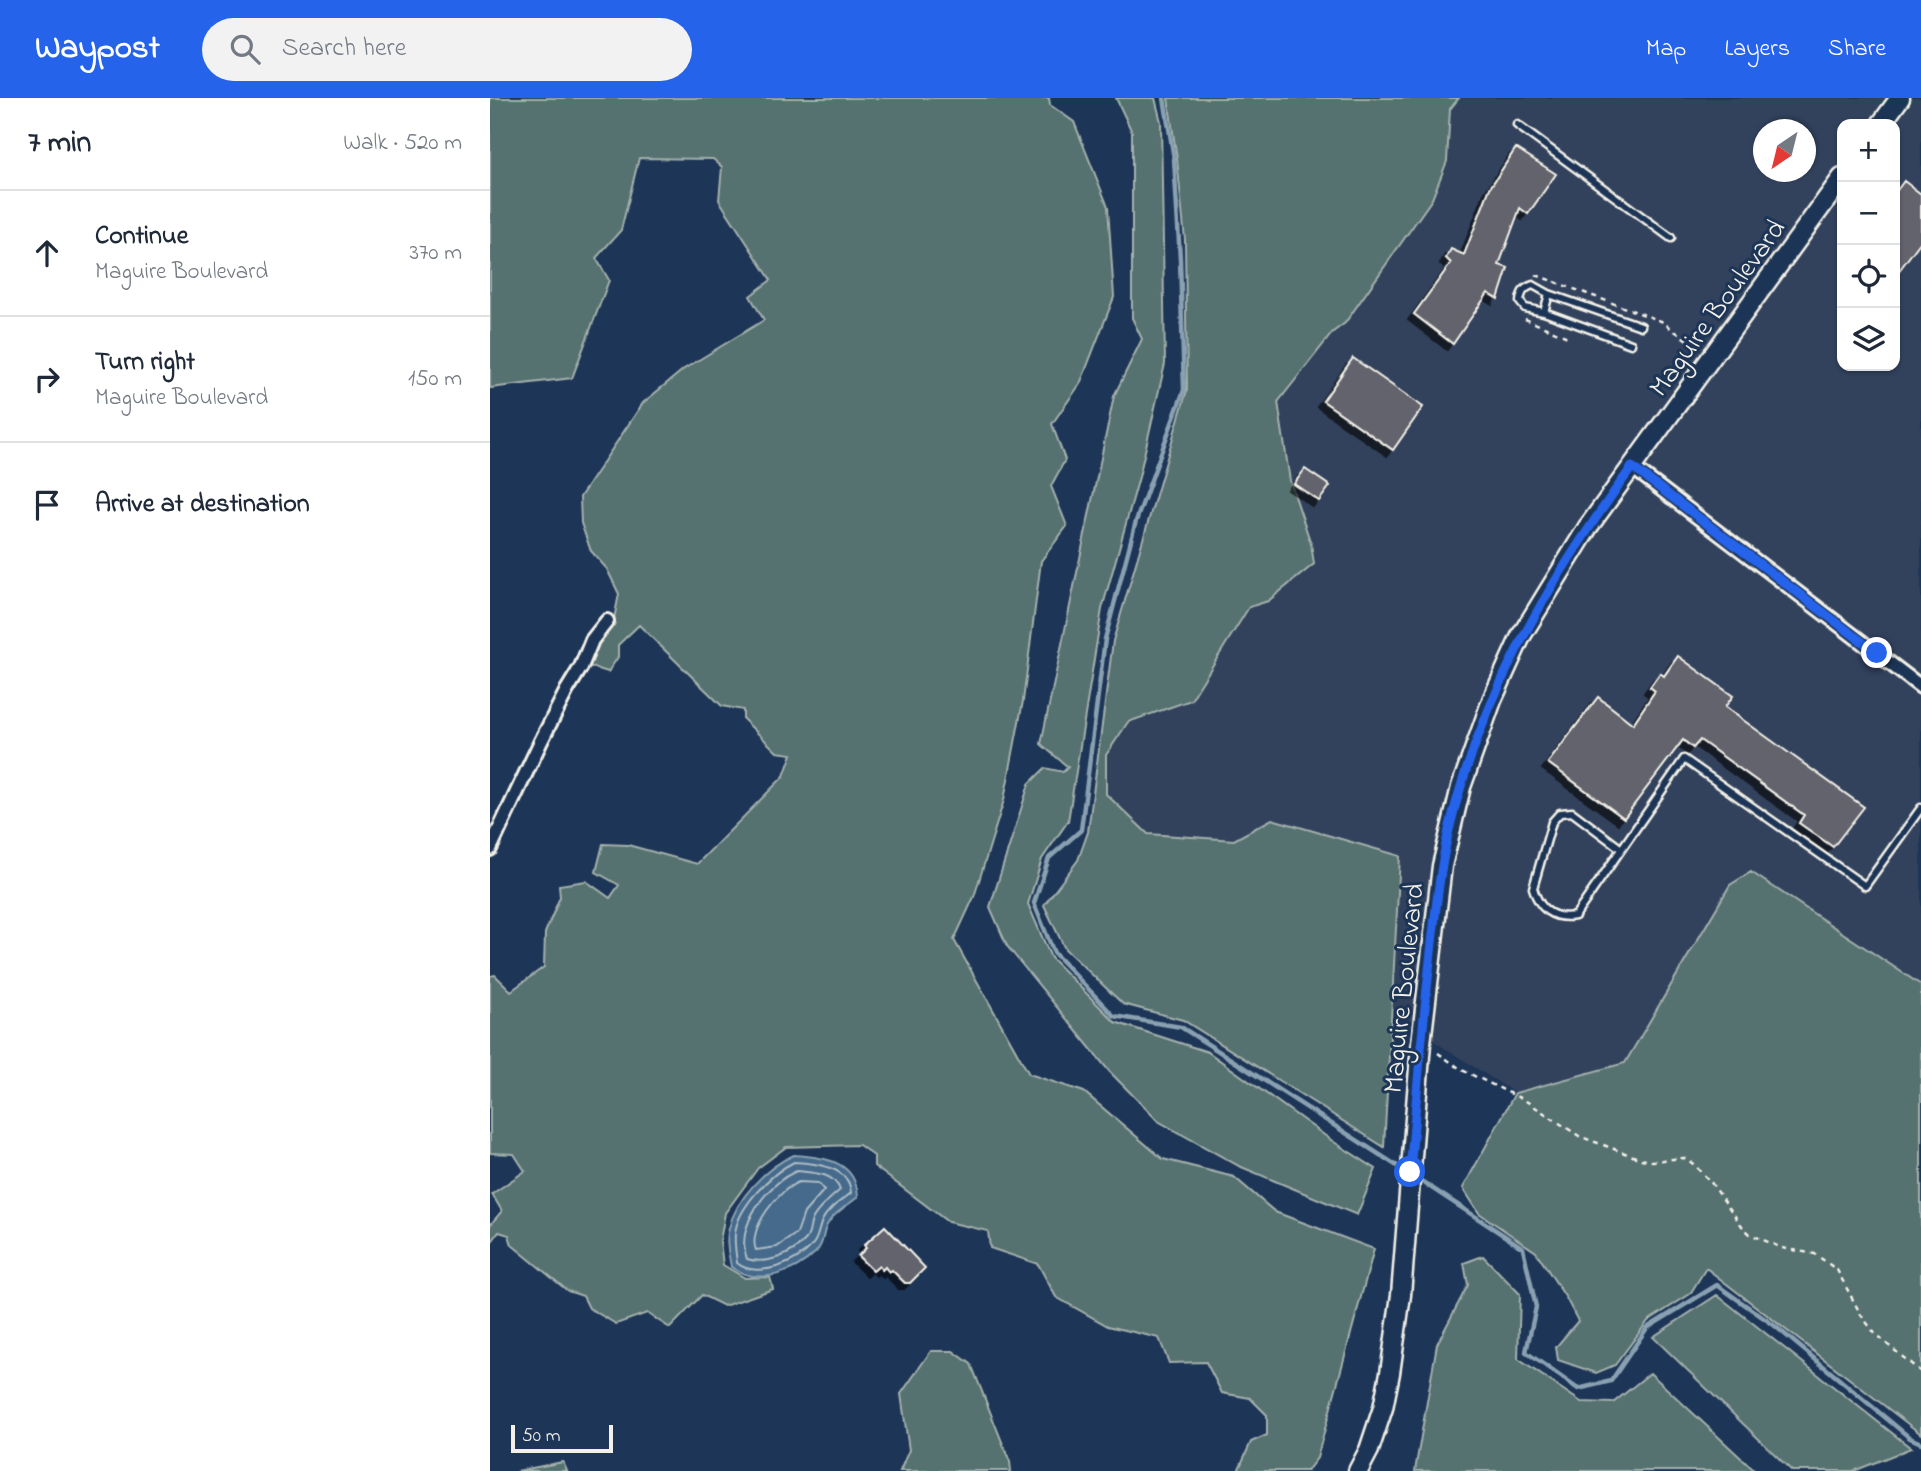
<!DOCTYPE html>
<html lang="en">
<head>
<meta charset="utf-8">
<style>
  :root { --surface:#fff; --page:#f2f2f3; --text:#1f2937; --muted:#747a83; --line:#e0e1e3; --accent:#2563eb }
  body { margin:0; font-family:"Indie Flower",sans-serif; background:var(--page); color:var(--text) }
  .controls { position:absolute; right:21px; top:21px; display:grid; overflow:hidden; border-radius:14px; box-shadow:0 2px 5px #0004 }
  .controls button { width:63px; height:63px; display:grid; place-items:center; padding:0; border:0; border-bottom:2px solid var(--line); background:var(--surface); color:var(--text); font:35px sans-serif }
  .compass { position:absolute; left:1263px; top:21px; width:63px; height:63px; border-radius:50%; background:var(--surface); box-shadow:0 2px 5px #0004; rotate:215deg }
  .scale { position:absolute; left:21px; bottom:18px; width:102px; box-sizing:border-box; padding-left:7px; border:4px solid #f4f1e8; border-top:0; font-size:19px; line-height:24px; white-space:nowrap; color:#f4f1e8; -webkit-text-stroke:5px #1d3557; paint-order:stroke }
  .stop { position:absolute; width:21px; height:21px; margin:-16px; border:5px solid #2563eb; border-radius:50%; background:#fff }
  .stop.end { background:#2563eb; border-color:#fff; box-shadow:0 2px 7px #0008 }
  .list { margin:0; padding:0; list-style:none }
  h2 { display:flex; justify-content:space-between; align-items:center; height:91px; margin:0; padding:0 28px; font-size:30px }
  h2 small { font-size:23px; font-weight:400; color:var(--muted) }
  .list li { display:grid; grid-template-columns:46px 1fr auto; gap:21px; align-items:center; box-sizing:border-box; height:126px; padding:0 28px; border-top:2px solid var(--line) }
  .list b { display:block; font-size:26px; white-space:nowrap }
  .list p { margin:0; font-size:23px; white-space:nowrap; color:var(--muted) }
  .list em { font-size:23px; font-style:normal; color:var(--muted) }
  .icon { flex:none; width:38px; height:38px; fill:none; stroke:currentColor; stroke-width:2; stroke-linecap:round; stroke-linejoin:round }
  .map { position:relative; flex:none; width:1431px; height:1373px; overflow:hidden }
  header { display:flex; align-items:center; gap:42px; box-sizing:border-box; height:98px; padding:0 35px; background:var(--accent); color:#fff }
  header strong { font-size:33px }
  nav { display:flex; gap:38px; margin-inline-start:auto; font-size:24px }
  .search { width:490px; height:63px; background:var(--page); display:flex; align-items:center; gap:18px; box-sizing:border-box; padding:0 24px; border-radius:38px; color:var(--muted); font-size:26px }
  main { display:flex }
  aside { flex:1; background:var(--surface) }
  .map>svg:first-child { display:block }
  .built { fill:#32435d; fill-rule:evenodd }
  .green { fill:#547170; stroke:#a4b1ac; stroke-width:2 }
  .water { fill:#446b8c; stroke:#8aa1b1; stroke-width:2 }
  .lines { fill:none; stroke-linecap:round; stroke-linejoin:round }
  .shore { stroke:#aebbc3; stroke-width:2 }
  .stream { stroke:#8aa1b1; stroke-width:4.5 }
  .building { fill:#62636c; stroke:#f4f1e8; stroke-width:2; filter:url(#shadow) }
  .lane-casing { stroke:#f4f1e8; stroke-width:11 }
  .street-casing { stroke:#f4f1e8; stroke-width:18 }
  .secondary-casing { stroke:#f4f1e8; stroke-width:23 }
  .path { stroke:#f4f1e8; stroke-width:2.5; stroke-dasharray:5 5; stroke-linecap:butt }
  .lane { stroke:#1d3557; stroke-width:6 }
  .street { stroke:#1d3557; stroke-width:12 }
  .secondary { stroke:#1d3557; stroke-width:18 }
  .route { stroke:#2563eb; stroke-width:9 }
  .labels { text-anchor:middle; stroke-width:6; stroke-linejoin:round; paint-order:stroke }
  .street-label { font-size:28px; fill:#f4f1e8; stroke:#1d3557 }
</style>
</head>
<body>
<header>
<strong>Waypost</strong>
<div class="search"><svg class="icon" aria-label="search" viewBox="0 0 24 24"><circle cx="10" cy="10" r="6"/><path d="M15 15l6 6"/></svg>Search here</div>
<nav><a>Map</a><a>Layers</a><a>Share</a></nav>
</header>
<main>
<aside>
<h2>7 min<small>Walk · 520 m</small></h2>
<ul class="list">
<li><svg class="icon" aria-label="ahead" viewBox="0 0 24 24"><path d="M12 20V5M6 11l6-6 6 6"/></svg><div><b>Continue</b><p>Maguire Boulevard</p></div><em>370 m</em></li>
<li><svg class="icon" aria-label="right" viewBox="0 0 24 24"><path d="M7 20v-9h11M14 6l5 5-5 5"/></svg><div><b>Turn right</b><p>Maguire Boulevard</p></div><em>150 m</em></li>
<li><svg class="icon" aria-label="arrive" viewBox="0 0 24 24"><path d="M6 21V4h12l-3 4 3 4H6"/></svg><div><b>Arrive at destination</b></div></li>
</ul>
</aside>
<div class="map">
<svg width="1431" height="1373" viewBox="0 0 1431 1373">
  <defs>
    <filter id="shadow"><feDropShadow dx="-6" dy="6" stdDeviation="0" flood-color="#0009"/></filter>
  </defs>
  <rect width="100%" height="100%" fill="#1d3557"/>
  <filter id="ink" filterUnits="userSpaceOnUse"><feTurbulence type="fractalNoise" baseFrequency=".0143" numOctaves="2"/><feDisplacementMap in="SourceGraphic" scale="14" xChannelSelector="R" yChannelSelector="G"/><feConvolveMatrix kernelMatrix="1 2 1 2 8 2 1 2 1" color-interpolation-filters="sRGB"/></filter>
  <g filter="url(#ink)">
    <path class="built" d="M 969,0 L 1431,0 L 1431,887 L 1261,775 L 1240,787 L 1135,965 L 1025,995 L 903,917 L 910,758 L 782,721 L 744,742 L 658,736 L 616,696 L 616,657 L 638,624 L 701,601 L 759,509 L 778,503 L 824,466 L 821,446 L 800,383 L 788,304 L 843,234 L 855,225 L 942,101 L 957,63 L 960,11 ZM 1352,26 L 1405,26 L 1405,268 L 1352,268 ZM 1274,32 L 1316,32 L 1316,74 L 1274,74 Z"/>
    <path class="green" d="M 0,0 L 559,0 L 560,7 L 584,24 L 618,109 L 624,199 L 590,286 L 562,326 L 575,362 L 561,388 L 577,428 L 551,463 L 533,603 L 514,702 L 484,799 L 464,842 L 539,976 L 594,994 L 673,1061 L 744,1079 L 785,1114 L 884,1151 L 827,1360 L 817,1373 L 748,1373 L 761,1344 L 777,1337 L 777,1317 L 760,1300 L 732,1295 L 716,1264 L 679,1265 L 669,1240 L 618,1228 L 566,1199 L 548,1166 L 500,1150 L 498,1133 L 458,1124 L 384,1068 L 384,1058 L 369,1047 L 296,1049 L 268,1070 L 235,1115 L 230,1143 L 233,1167 L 255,1180 L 280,1179 L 283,1191 L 234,1208 L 212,1197 L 180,1230 L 157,1215 L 126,1226 L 99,1210 L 93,1198 L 78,1193 L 22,1147 L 19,1137 L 9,1134 L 0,1146 L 0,1127 L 12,1113 L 2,1096 L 35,1073 L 24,1056 L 0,1055 L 0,878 L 5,877 L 21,893 L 54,869 L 55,835 L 70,799 L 69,787 L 96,783 L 120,800 L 129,787 L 106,774 L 113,746 L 138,747 L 207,766 L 294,678 L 302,656 L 287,654 L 253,621 L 253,612 L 232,608 L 149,527 L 128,547 L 128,559 L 118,574 L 99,568 L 110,540 L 124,521 L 129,496 L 117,471 L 101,453 L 91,425 L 90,399 L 153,305 L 194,271 L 274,222 L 260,198 L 281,182 L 229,102 L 232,69 L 223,61 L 149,60 L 131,132 L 106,160 L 119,182 L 82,280 L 0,290 Z
      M 626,0 L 665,0 L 671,24 L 675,266 L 649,379 L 612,511 L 578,723 L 552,761 L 538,806 L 561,860 L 625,924 L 718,954 L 844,1044 L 886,1071 L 867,1117 L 749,1068 L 668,1023 L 619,973 L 517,848 L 500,809 L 539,686 L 555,670 L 573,674 L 578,669 L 551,646 L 624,298 L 652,241 L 642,220 L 642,34 Z
      M 678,0 L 969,0 L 960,11 L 957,63 L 942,101 L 855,225 L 843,234 L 788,304 L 800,383 L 821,446 L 824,466 L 778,503 L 759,509 L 701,602 L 638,624 L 616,657 L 616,696 L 658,736 L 744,742 L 782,721 L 910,758 L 894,1049 L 693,922 L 633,906 L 575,851 L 554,807 L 588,762 L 598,734 L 623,543 L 697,292 L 695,142 L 687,61 Z
      M 1261,774 L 1431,887 L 1431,1336 L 1216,1170 L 1200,1196 L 1158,1223 L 1125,1267 L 1106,1275 L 1068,1262 L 1066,1249 L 1088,1223 L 1076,1200 L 1046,1154 L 989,1115 L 973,1090 L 1025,995 L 1135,965 L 1240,787 Z
      M 993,1158 L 1030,1196 L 1028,1261 L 1091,1304 L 1123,1305 L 1160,1275 L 1265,1373 L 925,1373 L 947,1246 L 978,1187 L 974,1165 Z
      M 1227,1197 L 1421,1350 L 1364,1373 L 1302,1373 L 1163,1239 Z
      M 441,1253 L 463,1253 L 481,1266 L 520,1364 L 521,1373 L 410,1373 L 419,1352 L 411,1296 Z
      M 73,1364 L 77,1373 L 27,1373 Z"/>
    <path class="water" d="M 304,1057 C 333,1059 366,1062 368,1099 C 358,1107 342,1116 336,1129 C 332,1138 334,1146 326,1154 C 304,1176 267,1188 241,1169 C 239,1157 235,1143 239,1130 C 246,1101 276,1069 304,1057 Z"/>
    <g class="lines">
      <path class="shore" d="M 304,1064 C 324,1065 360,1068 361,1095 C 354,1101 345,1106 339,1113 C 328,1124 331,1132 325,1143 C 313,1164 267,1182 247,1165 C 246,1155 244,1146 245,1136 C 247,1110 281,1075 304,1064 Z
        M 307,1073 C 324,1075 343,1074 350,1092 C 340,1101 330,1108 323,1120 C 319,1127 321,1135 316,1141 C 303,1157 276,1167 257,1161 C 244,1129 278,1084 307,1073 Z
        M 309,1084 L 328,1085 L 334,1092 L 314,1115 L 307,1135 L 287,1149 L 266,1152 C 257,1131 289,1091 309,1084 Z"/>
      <path class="stream" d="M 674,0 L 684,61 L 690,161 L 694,292 L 646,423 L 615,541 L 591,732 L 559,760 L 544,805 L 564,855 L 624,918 L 691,929 L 915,1073
        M 925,1079 L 1033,1150 L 1046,1209 L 1036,1254 L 1088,1291 L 1121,1283 L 1157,1230 L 1227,1187 L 1285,1228 L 1420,1340 L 1431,1345"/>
    </g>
    <path class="building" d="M 1026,50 L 1066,76 L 1038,116 L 1030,110 L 1009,167 L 1018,170 L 1008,201 L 998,195 L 963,246 L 924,216 L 961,165 L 956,160 L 961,151 L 974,157 L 1000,90 Z
      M 1414,83 L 1431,96 L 1431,143 L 1405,178 L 1405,95 Z
      M 863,260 L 933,309 L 903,352 L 833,303 Z
      M 815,371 L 840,388 L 829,403 L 804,386 Z
      M 1188,558 L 1243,598 L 1235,609 L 1374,709 L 1343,749 L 1309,725 L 1314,717 L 1210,642 L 1203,650 L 1193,642 L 1134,720 L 1058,665 L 1108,599 L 1143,626 L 1165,593 L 1160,589 L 1170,575 L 1174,578 Z
      M 395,1128 L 435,1170 L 420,1185 L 415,1185 L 402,1172 L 399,1174 L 395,1169 L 392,1172 L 389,1168 L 383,1173 L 368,1158 L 376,1150 L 374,1147 Z"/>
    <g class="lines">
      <defs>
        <path id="lane" d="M 1027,27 L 1181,140
          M 1054,214 L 1035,210 L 1030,204 C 1031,194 1034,190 1043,187 L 1059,196
          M 1141,246 L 1054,214 L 1059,196 L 1151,228
          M 1130,750 L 1082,714 L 1070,715 L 1062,724 L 1043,790 C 1049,811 1063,822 1085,818 L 1194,661 L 1375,788 L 1431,710"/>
        <path id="street" d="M 1142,369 L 1431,589
          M 0,751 L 51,643 L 77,592 L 91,569 L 102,542 L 117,523"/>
        <path id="secondary" d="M 1391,26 L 1410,0
          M 868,1373 L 879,1352 L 893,1310 L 900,1275 L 911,1197 L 931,945 L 952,768 L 971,689 L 1002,602 L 1031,538 L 1098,429 L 1352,80"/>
      </defs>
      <use href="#lane" class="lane-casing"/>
      <use href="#street" class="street-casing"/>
      <use href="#secondary" class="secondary-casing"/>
      <path class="path" d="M 1046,177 L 1171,223 L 1208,250
        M 1035,221 L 1080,240
        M 948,955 L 972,972 L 1036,1003 L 1089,1038 L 1151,1061 L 1162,1063 L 1194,1060 L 1202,1065 L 1220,1083 L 1252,1128 L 1260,1136 L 1292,1150 L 1325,1156 L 1347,1172 L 1371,1217 L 1386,1237 L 1431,1274"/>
      <use href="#lane" class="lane"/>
      <use href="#street" class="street"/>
      <use href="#secondary" class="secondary"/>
    </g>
  </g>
  <g class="lines" filter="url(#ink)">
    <path class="route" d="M 920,1074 C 926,1004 932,933 940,863 C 945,819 949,775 959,732 C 992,595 1060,481 1142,369 L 1387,555"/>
  </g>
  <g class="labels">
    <g class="street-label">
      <text transform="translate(1226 209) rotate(-54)" y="10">Maguire Boulevard</text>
      <text transform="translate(912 890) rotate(-84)" y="10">Maguire Boulevard</text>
    </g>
  </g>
</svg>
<div class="controls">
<button>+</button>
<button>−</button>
<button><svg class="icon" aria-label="locate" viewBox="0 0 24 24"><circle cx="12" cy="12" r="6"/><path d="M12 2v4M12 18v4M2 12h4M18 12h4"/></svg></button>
<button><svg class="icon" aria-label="layers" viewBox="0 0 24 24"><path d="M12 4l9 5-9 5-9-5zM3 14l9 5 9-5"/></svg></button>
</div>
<svg class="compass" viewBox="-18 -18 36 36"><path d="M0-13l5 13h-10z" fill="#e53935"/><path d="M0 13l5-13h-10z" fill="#747a83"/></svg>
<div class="scale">50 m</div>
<div class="stop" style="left:920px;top:1074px"></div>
<div class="stop end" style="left:1387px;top:555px"></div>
</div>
</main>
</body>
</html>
